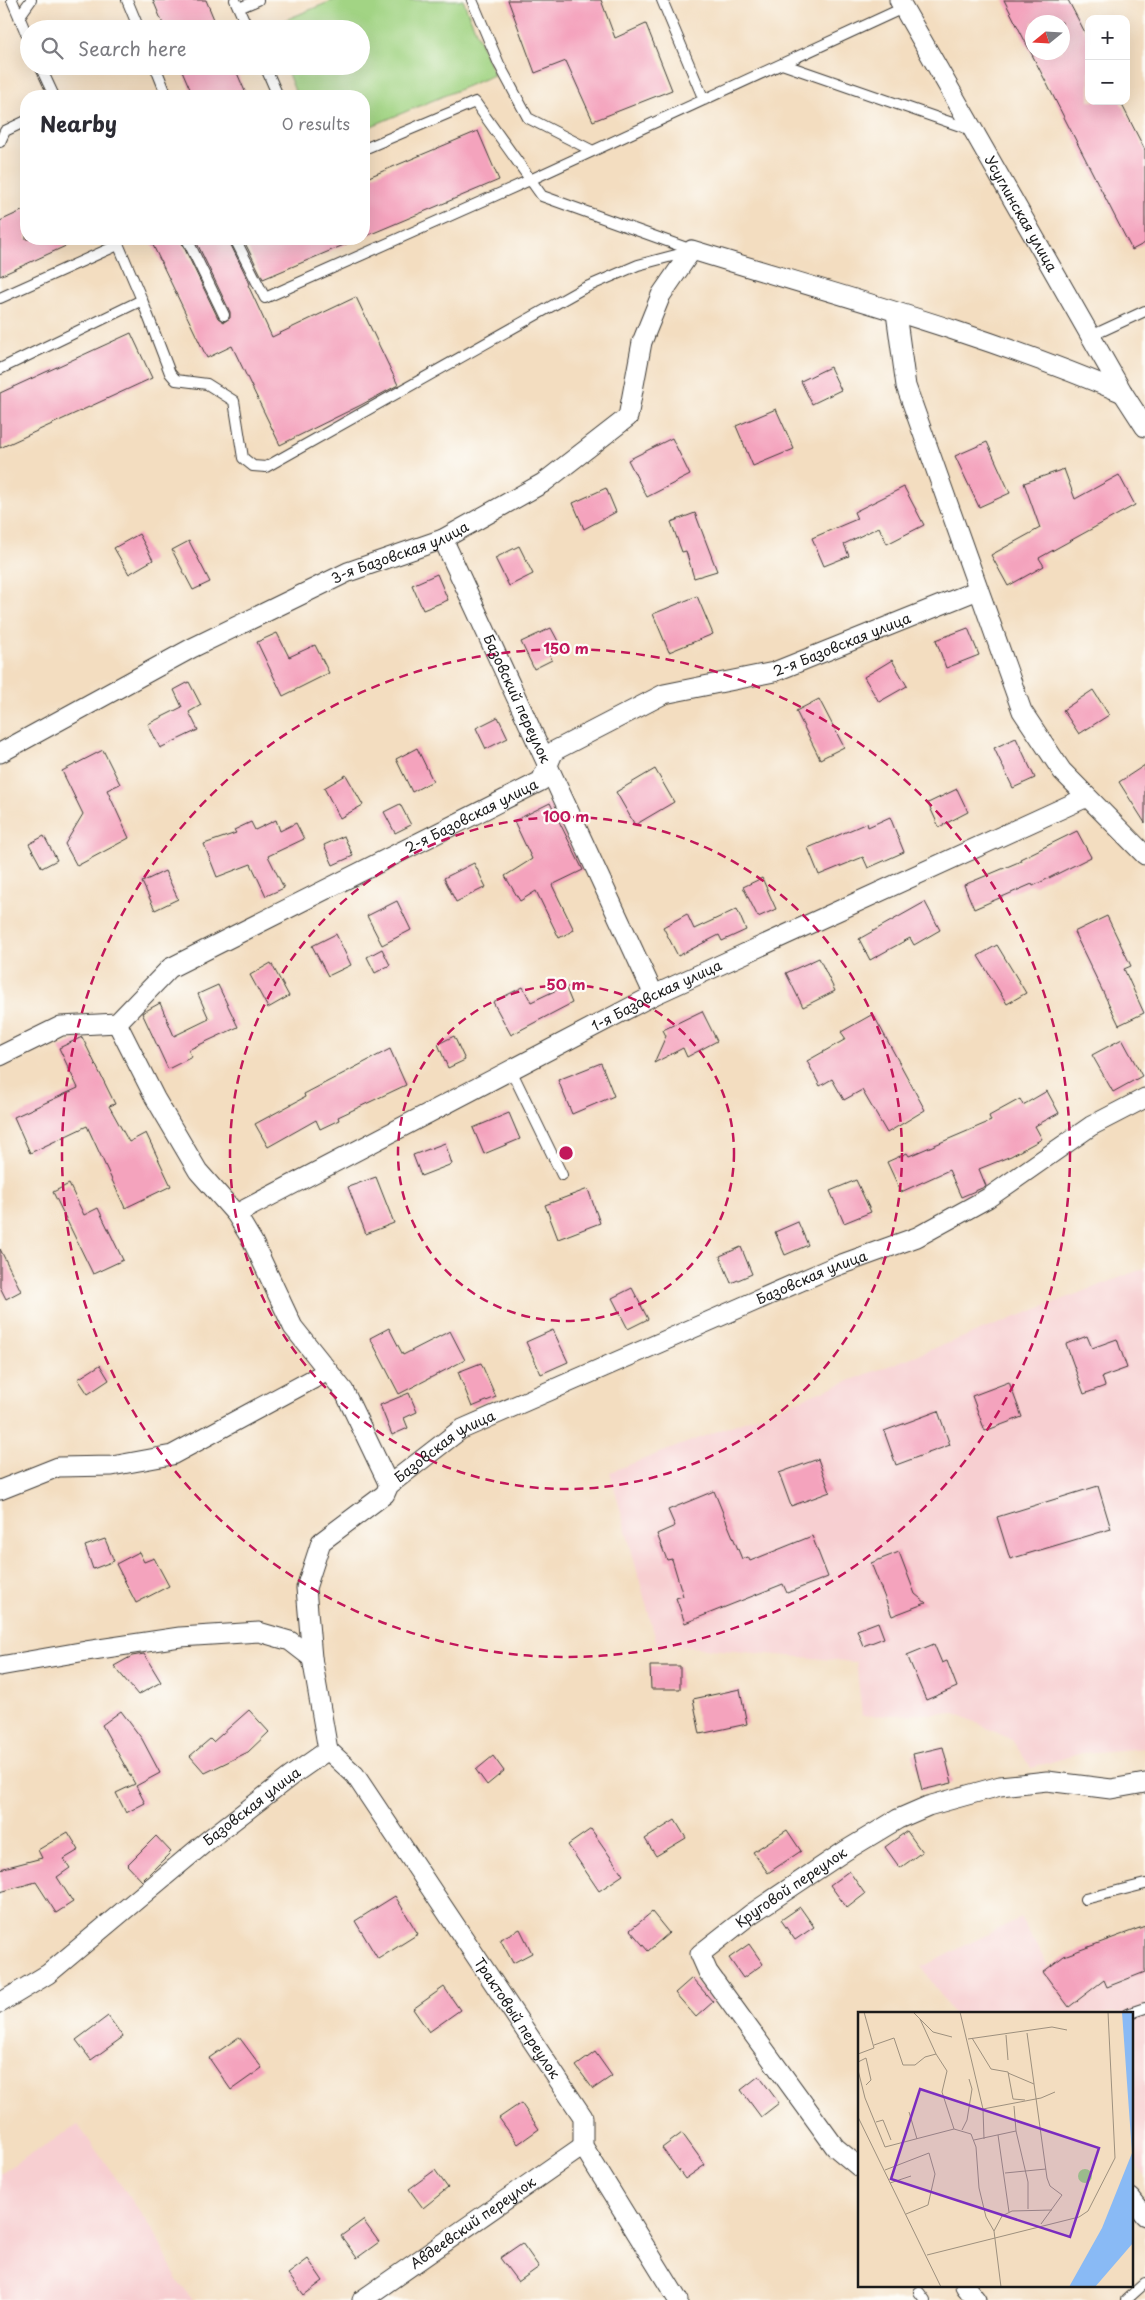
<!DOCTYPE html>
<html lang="en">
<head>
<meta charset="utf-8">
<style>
  :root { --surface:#fff; --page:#f2f2f3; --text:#2b2b33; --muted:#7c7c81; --line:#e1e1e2 }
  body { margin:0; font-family:"Playpen Sans",sans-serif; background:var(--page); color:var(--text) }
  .controls { position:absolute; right:15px; top:15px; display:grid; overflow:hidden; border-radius:10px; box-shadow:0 5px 20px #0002 }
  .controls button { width:45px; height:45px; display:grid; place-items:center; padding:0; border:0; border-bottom:1px solid var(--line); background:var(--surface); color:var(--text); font:25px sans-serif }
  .compass { position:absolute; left:1025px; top:15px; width:45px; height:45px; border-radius:50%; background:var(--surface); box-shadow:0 5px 20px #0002; rotate:252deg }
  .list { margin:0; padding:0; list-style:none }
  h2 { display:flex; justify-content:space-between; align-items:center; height:65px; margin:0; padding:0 20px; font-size:21px }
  h2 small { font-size:16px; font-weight:400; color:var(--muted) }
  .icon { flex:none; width:28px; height:28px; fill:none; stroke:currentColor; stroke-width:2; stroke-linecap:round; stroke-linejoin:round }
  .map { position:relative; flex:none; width:1145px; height:2300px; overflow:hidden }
  .search { position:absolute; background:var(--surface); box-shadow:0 5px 20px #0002; left:20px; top:20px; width:350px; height:55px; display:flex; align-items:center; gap:12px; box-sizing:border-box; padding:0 18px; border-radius:28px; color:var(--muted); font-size:19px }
  .panel { position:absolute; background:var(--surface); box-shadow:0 5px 20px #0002; left:20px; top:90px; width:350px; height:155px; border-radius:20px }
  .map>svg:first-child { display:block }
  .built { fill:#f7cfd1 }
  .green { fill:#a2d484; stroke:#5f7850 }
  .building { fill:#f4a3bd; fill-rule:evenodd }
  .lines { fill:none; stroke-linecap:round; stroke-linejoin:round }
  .lane-casing { stroke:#3c3935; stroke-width:12 }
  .street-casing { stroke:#3c3935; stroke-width:21 }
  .lane { stroke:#fff; stroke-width:10 }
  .street { stroke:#fff; stroke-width:19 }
  .ring { fill:none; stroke:#c2185b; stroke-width:2.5; stroke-dasharray:9 6 }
  .labels { text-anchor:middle; stroke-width:4.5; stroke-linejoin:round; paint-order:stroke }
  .street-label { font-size:14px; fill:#1c1c1c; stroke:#fdfcf7 }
  .inset-road { fill:none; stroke:#9d907e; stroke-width:1 }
  .view { fill:#7b2cbf; fill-opacity:0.15; stroke:#7b2cbf; stroke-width:2.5 }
  .inset-edge { fill:none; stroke:#1c1c1c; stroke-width:2.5 }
  .centre { fill:#c2185b; stroke:#fdfcf7; stroke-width:2.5 }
  .ring-label { font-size:15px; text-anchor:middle; font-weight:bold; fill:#c2185b; stroke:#fdfcf7; stroke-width:4.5; stroke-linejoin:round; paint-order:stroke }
</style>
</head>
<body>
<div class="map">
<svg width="1145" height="2300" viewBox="0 0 1145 2300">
  <rect width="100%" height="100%" fill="#fdfcf7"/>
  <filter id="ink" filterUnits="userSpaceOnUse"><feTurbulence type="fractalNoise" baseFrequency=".02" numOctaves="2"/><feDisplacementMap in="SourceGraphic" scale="10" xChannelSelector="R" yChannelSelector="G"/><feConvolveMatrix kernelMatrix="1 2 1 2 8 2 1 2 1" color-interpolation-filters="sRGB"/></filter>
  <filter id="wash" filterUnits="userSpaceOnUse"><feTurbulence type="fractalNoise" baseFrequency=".0096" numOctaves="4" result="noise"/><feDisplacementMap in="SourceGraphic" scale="20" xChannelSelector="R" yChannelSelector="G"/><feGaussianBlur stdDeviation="1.12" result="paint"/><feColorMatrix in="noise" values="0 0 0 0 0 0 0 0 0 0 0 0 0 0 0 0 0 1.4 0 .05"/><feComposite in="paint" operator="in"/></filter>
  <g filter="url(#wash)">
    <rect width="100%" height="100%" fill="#f3ddc0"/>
    <path class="built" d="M 1145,1268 L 1145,1748 L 1082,1753 L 1031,1768 L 1012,1740 L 956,1713 L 862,1716 L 856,1662 L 657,1644 L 610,1472 Z
      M 1020,1918 L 1050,1969 L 1145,1930 L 1145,2176 L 1131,2158 L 1131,2014 L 953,2014 L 922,1967 Z
      M 78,2125 L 154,2231 L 178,2282 L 193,2300 L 0,2300 L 0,2173 Z"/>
    <path class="green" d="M 334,0 L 463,0 L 494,75 L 364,129 L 364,96 L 297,96 L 285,66 L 361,66 L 361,29 L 268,27 Z"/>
    <g id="blocks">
      <path class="building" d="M 153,0 L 206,0 L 218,29 L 165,29 Z
        M 508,0 L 601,0 L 615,38 L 646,24 L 672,90 L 593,121 L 566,61 L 535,73 Z
        M 1004,0 L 1068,0 L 1089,40 L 1089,101 L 1120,101 L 1145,150 L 1145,243 L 1132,250 ZM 1032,22 L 1062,22 L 1062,52 L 1032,52 Z
        M 180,66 L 234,66 L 247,96 L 193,96 Z
        M 478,131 L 499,180 L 364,237 L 364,179 Z
        M 26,209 L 26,239 L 81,239 L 0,276 L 0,221 Z
        M 150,239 L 180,239 L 218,318 L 224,322 L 230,318 L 230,312 L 195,239 L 228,239 L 250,284 L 248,285 L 272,337 L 356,297 L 398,385 L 361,405 L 280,445 L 232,346 L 207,358 Z
        M 243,239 L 358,239 L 263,279 Z
        M 131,333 L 152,378 L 0,448 L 0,393 Z
        M 830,367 L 841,390 L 812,404 L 801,381 Z
        M 776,409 L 794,449 L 753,466 L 736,426 Z
        M 672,438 L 690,475 L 647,497 L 628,460 Z
        M 987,442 L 1010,493 L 979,507 L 955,456 Z
        M 1064,469 L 1075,499 L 1119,475 L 1135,505 L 1039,558 L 1044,566 L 1008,586 L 991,555 L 1040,528 L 1024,483 Z
        M 904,487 L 924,525 L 887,544 L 879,527 L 844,544 L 849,556 L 824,566 L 812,538 L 857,519 L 854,512 Z
        M 606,488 L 616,512 L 584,529 L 573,503 Z
        M 695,513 L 717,571 L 694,578 L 686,551 L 682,552 L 671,522 Z
        M 139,534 L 153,560 L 129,574 L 114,548 Z
        M 189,541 L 210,582 L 193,590 L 172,550 Z
        M 519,546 L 533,574 L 509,586 L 495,558 Z
        M 437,574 L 448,600 L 423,610 L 412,585 Z
        M 697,596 L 713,634 L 669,652 L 653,614 Z
        M 551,628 L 560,645 L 548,651 L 552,660 L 534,669 L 521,642 Z
        M 968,628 L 979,655 L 946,668 L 936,640 Z
        M 277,633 L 289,657 L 315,645 L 329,673 L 283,696 L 257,642 Z
        M 892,660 L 907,686 L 879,702 L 864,677 Z
        M 189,682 L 201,705 L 189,712 L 198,730 L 160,748 L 148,724 L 182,707 L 174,690 Z
        M 1093,690 L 1109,715 L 1079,734 L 1063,710 Z
        M 819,699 L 844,747 L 820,759 L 796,711 Z
        M 498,717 L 508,738 L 486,749 L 476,728 Z
        M 1016,738 L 1035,778 L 1013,788 L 994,748 Z
        M 417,748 L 433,781 L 412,792 L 396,759 Z
        M 103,750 L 120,784 L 107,790 L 129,838 L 77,866 L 65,844 L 83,814 L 62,771 Z
        M 1145,765 L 1145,823 L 1119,782 Z
        M 655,769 L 674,802 L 635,825 L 616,792 Z
        M 346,775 L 363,805 L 340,818 L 324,788 Z
        M 957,789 L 968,812 L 939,827 L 928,803 Z
        M 550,803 L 583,870 L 552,885 L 574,930 L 559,938 L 536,891 L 520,901 L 505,876 L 532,859 L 514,821 Z
        M 400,804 L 411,825 L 395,833 L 384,812 Z
        M 890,817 L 904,852 L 868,868 L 863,857 L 819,875 L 808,848 L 867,823 L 868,827 Z
        M 276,820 L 280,831 L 296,823 L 304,839 L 268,856 L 284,888 L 266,896 L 251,864 L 217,877 L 204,844 L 236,833 L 234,830 L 251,822 L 255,830 Z
        M 1077,831 L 1091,857 L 1033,886 L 1032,884 L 974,909 L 964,885 L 1021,861 L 1020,859 Z
        M 44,836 L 57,860 L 42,868 L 29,844 Z
        M 344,836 L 353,856 L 333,865 L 324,845 Z
        M 474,863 L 486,887 L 456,902 L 444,878 Z
        M 165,871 L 178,899 L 155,910 L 142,882 Z
        M 762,878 L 776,909 L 758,917 L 743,887 Z
        M 397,901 L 411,930 L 382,945 L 367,916 Z
        M 925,902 L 940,930 L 914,945 L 910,938 L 870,960 L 859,939 Z
        M 737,909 L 746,930 L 722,941 L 719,935 L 678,956 L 663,927 L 687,914 L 694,929 Z
        M 1107,916 L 1131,966 L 1124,969 L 1144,1013 L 1119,1025 L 1074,932 Z
        M 336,934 L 351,965 L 328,976 L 312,946 Z
        M 997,945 L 1026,993 L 1007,1004 L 978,956 Z
        M 382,949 L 390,965 L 375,973 L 367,957 Z
        M 819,958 L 835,991 L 803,1007 L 786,973 Z
        M 271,963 L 289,996 L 268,1008 L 250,975 Z
        M 218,985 L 238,1027 L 188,1050 L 192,1057 L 168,1069 L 142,1013 L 160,1003 L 174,1036 L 209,1019 L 198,994 Z
        M 565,986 L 572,1003 L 511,1035 L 493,1002 L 523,987 L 531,1002 Z
        M 702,1011 L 717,1041 L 687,1057 L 683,1048 L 654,1063 L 666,1036 L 663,1030 Z
        M 873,1014 L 925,1110 L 887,1133 L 862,1090 L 844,1100 L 832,1079 L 820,1086 L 807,1061 L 846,1039 L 841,1032 Z
        M 454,1036 L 465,1060 L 448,1068 L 438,1044 Z
        M 82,1037 L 115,1104 L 109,1106 L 129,1142 L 146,1133 L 171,1186 L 125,1208 L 87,1126 L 30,1153 L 14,1117 L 78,1088 L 59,1048 Z
        M 1122,1039 L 1142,1076 L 1113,1092 L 1092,1055 Z
        M 390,1049 L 406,1085 L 338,1117 L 339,1120 L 320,1129 L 316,1120 L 268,1147 L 255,1124 L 305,1097 L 304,1094 Z
        M 601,1063 L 614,1096 L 572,1114 L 558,1080 Z
        M 1047,1091 L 1059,1113 L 1035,1126 L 1042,1139 L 1011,1156 L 979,1169 L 986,1186 L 982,1188 L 961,1197 L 949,1170 L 901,1192 L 887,1162 L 907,1153 L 909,1156 L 991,1121 L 989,1116 L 1020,1099 L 1023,1105 Z
        M 509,1113 L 520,1139 L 484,1154 L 473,1128 Z
        M 445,1143 L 452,1164 L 421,1176 L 413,1155 Z
        M 376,1177 L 394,1223 L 366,1234 L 348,1187 Z
        M 856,1180 L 871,1212 L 844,1223 L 830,1191 Z
        M 69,1184 L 84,1215 L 98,1208 L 123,1260 L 93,1274 L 53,1192 Z
        M 588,1189 L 600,1223 L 558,1239 L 545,1205 Z
        M 798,1222 L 808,1245 L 785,1255 L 775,1232 Z
        M 741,1247 L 752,1274 L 731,1283 L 720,1256 Z
        M 0,1249 L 21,1291 L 6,1299 L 0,1287 Z
        M 632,1288 L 648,1319 L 628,1329 L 612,1298 Z
        M 389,1328 L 403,1355 L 450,1331 L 465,1360 L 399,1394 L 370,1338 Z
        M 553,1330 L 568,1362 L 541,1374 L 526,1342 Z
        M 1087,1336 L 1092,1348 L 1117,1339 L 1127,1368 L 1102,1377 L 1105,1386 L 1084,1394 L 1066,1344 Z
        M 481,1363 L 496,1397 L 472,1407 L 458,1372 Z
        M 100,1365 L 109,1380 L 88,1394 L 78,1379 Z
        M 1009,1382 L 1022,1417 L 985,1431 L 972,1396 Z
        M 409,1393 L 417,1412 L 404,1418 L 408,1428 L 392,1435 L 380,1405 Z
        M 938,1411 L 950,1445 L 896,1465 L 884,1431 Z
        M 818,1459 L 830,1492 L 791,1506 L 779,1473 Z
        M 1098,1486 L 1111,1529 L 1010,1559 L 997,1517 Z
        M 714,1491 L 742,1559 L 748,1557 L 750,1561 L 812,1536 L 828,1577 L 787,1593 L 783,1584 L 685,1623 L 676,1598 L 683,1596 L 672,1559 L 667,1560 L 657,1534 L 675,1526 L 668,1510 Z
        M 105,1539 L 114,1561 L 93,1569 L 85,1546 Z
        M 139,1552 L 144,1562 L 154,1558 L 169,1586 L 136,1603 L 116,1564 Z
        M 899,1552 L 915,1594 L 926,1603 L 892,1616 L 871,1563 Z
        M 878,1622 L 884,1638 L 863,1646 L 857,1630 Z
        M 934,1644 L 942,1663 L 947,1661 L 957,1687 L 926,1700 L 907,1655 Z
        M 144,1654 L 161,1682 L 138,1695 L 114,1666 L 132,1656 Z
        M 650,1666 L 680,1666 L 680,1689 L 651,1689 Z
        M 740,1689 L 747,1724 L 700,1734 L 693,1699 Z
        M 249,1710 L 269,1732 L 248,1752 L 205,1773 L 190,1756 L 210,1739 L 213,1742 Z
        M 121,1711 L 142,1739 L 160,1773 L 136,1786 L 145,1803 L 126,1813 L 116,1793 L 135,1784 L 102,1725 Z
        M 943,1747 L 952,1783 L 922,1790 L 913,1754 Z
        M 493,1756 L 504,1771 L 487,1785 L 476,1770 Z
        M 675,1820 L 686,1838 L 656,1856 L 645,1839 Z
        M 591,1829 L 623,1875 L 599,1891 L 568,1845 Z
        M 787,1830 L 801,1851 L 768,1873 L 753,1852 Z
        M 907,1831 L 922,1852 L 900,1868 L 885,1847 Z
        M 68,1832 L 79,1850 L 64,1859 L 70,1868 L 57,1877 L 73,1902 L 56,1913 L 36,1882 L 0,1892 L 0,1869 L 42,1858 L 38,1850 Z
        M 156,1836 L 171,1852 L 142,1881 L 127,1865 Z
        M 849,1871 L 865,1894 L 847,1908 L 830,1885 Z
        M 395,1896 L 418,1934 L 378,1959 L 355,1921 Z
        M 800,1907 L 814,1927 L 795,1940 L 781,1920 Z
        M 652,1912 L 669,1933 L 648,1951 L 630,1930 Z
        M 1145,1926 L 1145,1972 L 1107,1987 L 1104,1980 L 1069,2007 L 1043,1972 L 1064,1956 Z
        M 520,1929 L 532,1953 L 513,1963 L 500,1939 Z
        M 749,1944 L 763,1964 L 743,1978 L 729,1958 Z
        M 692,1978 L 713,2002 L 696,2017 L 675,1993 Z
        M 444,1987 L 460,2010 L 429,2032 L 413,2009 Z
        M 108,2016 L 123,2037 L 91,2060 L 76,2040 Z
        M 239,2037 L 262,2068 L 231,2090 L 209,2058 Z
        M 595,2052 L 612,2076 L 593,2089 L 576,2066 Z
        M 759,2076 L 779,2103 L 761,2117 L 741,2090 Z
        M 521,2103 L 539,2129 L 518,2144 L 499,2118 Z
        M 682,2133 L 705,2165 L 685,2179 L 662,2148 Z
        M 435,2170 L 448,2188 L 423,2208 L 409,2189 Z
        M 363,2220 L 379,2242 L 357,2258 L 341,2236 Z
        M 522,2243 L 539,2267 L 518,2282 L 500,2258 Z
        M 308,2259 L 323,2281 L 304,2295 L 288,2274 Z"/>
    </g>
  </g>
  <g filter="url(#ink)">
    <use href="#blocks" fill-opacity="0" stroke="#3c3935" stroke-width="1"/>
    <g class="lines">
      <defs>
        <path id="lane" d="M 12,0 L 29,40
          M 127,0 L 139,29
          M 235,0 L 248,29
          M 472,0 L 499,64 L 528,118 L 593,151
          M 662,0 L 704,100
          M 239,8 L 258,0
          M 19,17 L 31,0
          M 782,64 L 972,130
          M 40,66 L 54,96
          M 155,66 L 167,96
          M 265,66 L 278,96
          M 0,142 L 5,131 L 26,121
          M 364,149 L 475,102 L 542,196 L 692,250
          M 116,239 L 142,300 L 170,373 L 176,380 L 207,384 L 234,401 L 243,458 L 253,466 L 266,467 L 582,289 L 638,265 L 691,251
          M 187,239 L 224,315
          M 235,239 L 265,298 L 530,180 L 903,8
          M 0,298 L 118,245
          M 1091,336 L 1145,311
          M 0,369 L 142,300
          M 511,1070 L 562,1175
          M 1085,1899 L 1145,1884
          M 1127,2014 L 1145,2008
          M 919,2292 L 925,2300
          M 1126,2300 L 1145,2283"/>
        <g id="street">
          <path id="s1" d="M 899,0 L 1123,393 L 1145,427"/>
          <path d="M 896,313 L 906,386 L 1022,711 L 1062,771 L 1145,855"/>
          <path id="s2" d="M 443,539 L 654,995"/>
          <path id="s3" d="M 0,753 L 192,648 L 348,572 L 443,539 L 543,483 L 628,417 L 642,342 L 661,295 L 692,250 C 835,294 985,334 1123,393"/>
          <path d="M 117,1023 L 155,1098 L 198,1171 L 236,1214 L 253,1242 L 293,1327 L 344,1391 L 389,1485"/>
          <path id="s4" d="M 0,1056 L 61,1026 L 117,1023 L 170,968 L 541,781 L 554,751 L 664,694 L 774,672 L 978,590"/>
          <path id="s5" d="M 236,1214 L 654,995 L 1087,797"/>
          <path d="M 0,1490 L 58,1467 L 112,1466 L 172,1455 L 328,1371"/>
          <path d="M 0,1666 L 86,1651 L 180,1637 L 259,1632 L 290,1641 L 312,1658"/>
          <path id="s6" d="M 328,1750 L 355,1775 L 583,2117 L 583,2146 L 678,2300"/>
          <path id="s7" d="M 0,2003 L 48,1974 L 207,1841 L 291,1776 L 328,1750 L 312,1658 L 306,1588 L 321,1542 L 385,1494 L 389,1485 L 460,1430 L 831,1268 L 917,1237 L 988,1198 L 1091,1126 L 1145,1098"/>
          <path id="s8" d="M 859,2167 L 835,2147 L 708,1972 L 700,1954 L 751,1914 L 845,1851 L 898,1819 L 928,1806 L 1000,1786 L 1047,1781 L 1111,1789 L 1145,1783"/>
          <path d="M 1131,2198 L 1145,2216"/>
          <path d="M 965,2286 L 976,2300"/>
          <path id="s9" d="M 362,2300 L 583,2146"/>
        </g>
      </defs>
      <use href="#lane" class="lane-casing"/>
      <use href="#street" class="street-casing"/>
      <use href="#lane" class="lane"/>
      <use href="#street" class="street"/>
    </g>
  </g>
  <g class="ring">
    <circle cx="566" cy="1153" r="168"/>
    <circle cx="566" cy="1153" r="336"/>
    <circle cx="566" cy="1153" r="504"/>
  </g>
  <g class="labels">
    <g class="street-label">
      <text dy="5" stroke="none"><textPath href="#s1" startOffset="246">Усуглинская улица</textPath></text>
      <text dy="5" stroke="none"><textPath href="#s3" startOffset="448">3-я Базовская улица</textPath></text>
      <text dy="5" stroke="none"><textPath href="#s4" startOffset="958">2-я Базовская улица</textPath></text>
      <text dy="5" stroke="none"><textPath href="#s2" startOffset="176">Базовский переулок</textPath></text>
      <text dy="5" stroke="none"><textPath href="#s4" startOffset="538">2-я Базовская улица</textPath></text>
      <text dy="5" stroke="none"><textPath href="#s5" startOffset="474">1-я Базовская улица</textPath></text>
      <text dy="5" stroke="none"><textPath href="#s7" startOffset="1190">Базовская улица</textPath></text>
      <text dy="5" stroke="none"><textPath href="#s7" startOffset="785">Базовская улица</textPath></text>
      <text dy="5" stroke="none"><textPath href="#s7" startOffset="320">Базовская улица</textPath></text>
      <text dy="5" stroke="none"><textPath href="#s8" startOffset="380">Круговой переулок</textPath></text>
      <text dy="5" stroke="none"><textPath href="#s6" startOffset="329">Трактовый переулок</textPath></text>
      <text dy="5" stroke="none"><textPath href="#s9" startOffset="135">Авдеевский переулок</textPath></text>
    </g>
  </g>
  <g transform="translate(858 2012)">
    <rect width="275" height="275" fill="#f3ddc0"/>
    <path d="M220 164a7 7 0 1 1 14 0a7 7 0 1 1-14 0Z" fill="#a2d484"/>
    <path d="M 264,0 L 275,0 L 275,231 L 237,275 L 211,275 L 244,216 L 274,141 Z" fill="#89baf5"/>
    <path class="inset-road" d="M 55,0 L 75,20 L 94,25M 102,0 L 125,97 L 126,127M 169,21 L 189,166 L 192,174 L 204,183 L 183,212M 148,23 L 150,48M 114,26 L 133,57 L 150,60 L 155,87 L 167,88M 110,27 L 194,15 L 209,18M 16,33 L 36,26 L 45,53 L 57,53 L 67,45 L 78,42 L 62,7M 0,42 L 16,36 L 6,0M 78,42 L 89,59 L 84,80 L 96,117 L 113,122 L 118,135 L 121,176 L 128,205 L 136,219 L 143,275M 0,50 L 8,46 L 13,68 L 8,73M 0,58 L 7,86 L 27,135M 150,61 L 176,72M 156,94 L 158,119 L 170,170 L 170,197M 125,97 L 183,86 L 197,80M 51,100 L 59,127M 0,105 L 83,275M 18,110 L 25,108 L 33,128M 104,118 L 109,108 L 114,77 L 111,67M 140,123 L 151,200M 116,128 L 158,119M 27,135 L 96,117M 27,158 L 71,141 L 77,162 L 70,193 L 48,202M 147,161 L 188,157M 32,171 L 53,164M 136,219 L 144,204 L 154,199 L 194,198M 69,243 L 221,205 L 230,199 L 257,146 L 250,0"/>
    <path class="view" d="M 62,77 L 241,136 L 212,225 L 33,167 Z"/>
    <rect width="275" height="275" class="inset-edge"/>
  </g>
  <circle cx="566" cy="1153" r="8" class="centre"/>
  <g class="ring-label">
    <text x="566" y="654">150 m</text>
    <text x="566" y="822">100 m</text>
    <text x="566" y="990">50 m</text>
  </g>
</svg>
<div class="controls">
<button>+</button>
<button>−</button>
</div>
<svg class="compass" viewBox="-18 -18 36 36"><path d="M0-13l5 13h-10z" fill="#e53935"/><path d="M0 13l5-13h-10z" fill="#7c7c81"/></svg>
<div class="search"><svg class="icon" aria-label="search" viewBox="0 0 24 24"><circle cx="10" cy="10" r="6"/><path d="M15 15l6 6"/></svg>Search here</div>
<section class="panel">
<h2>Nearby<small>0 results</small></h2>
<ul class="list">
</ul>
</section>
</div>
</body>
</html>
